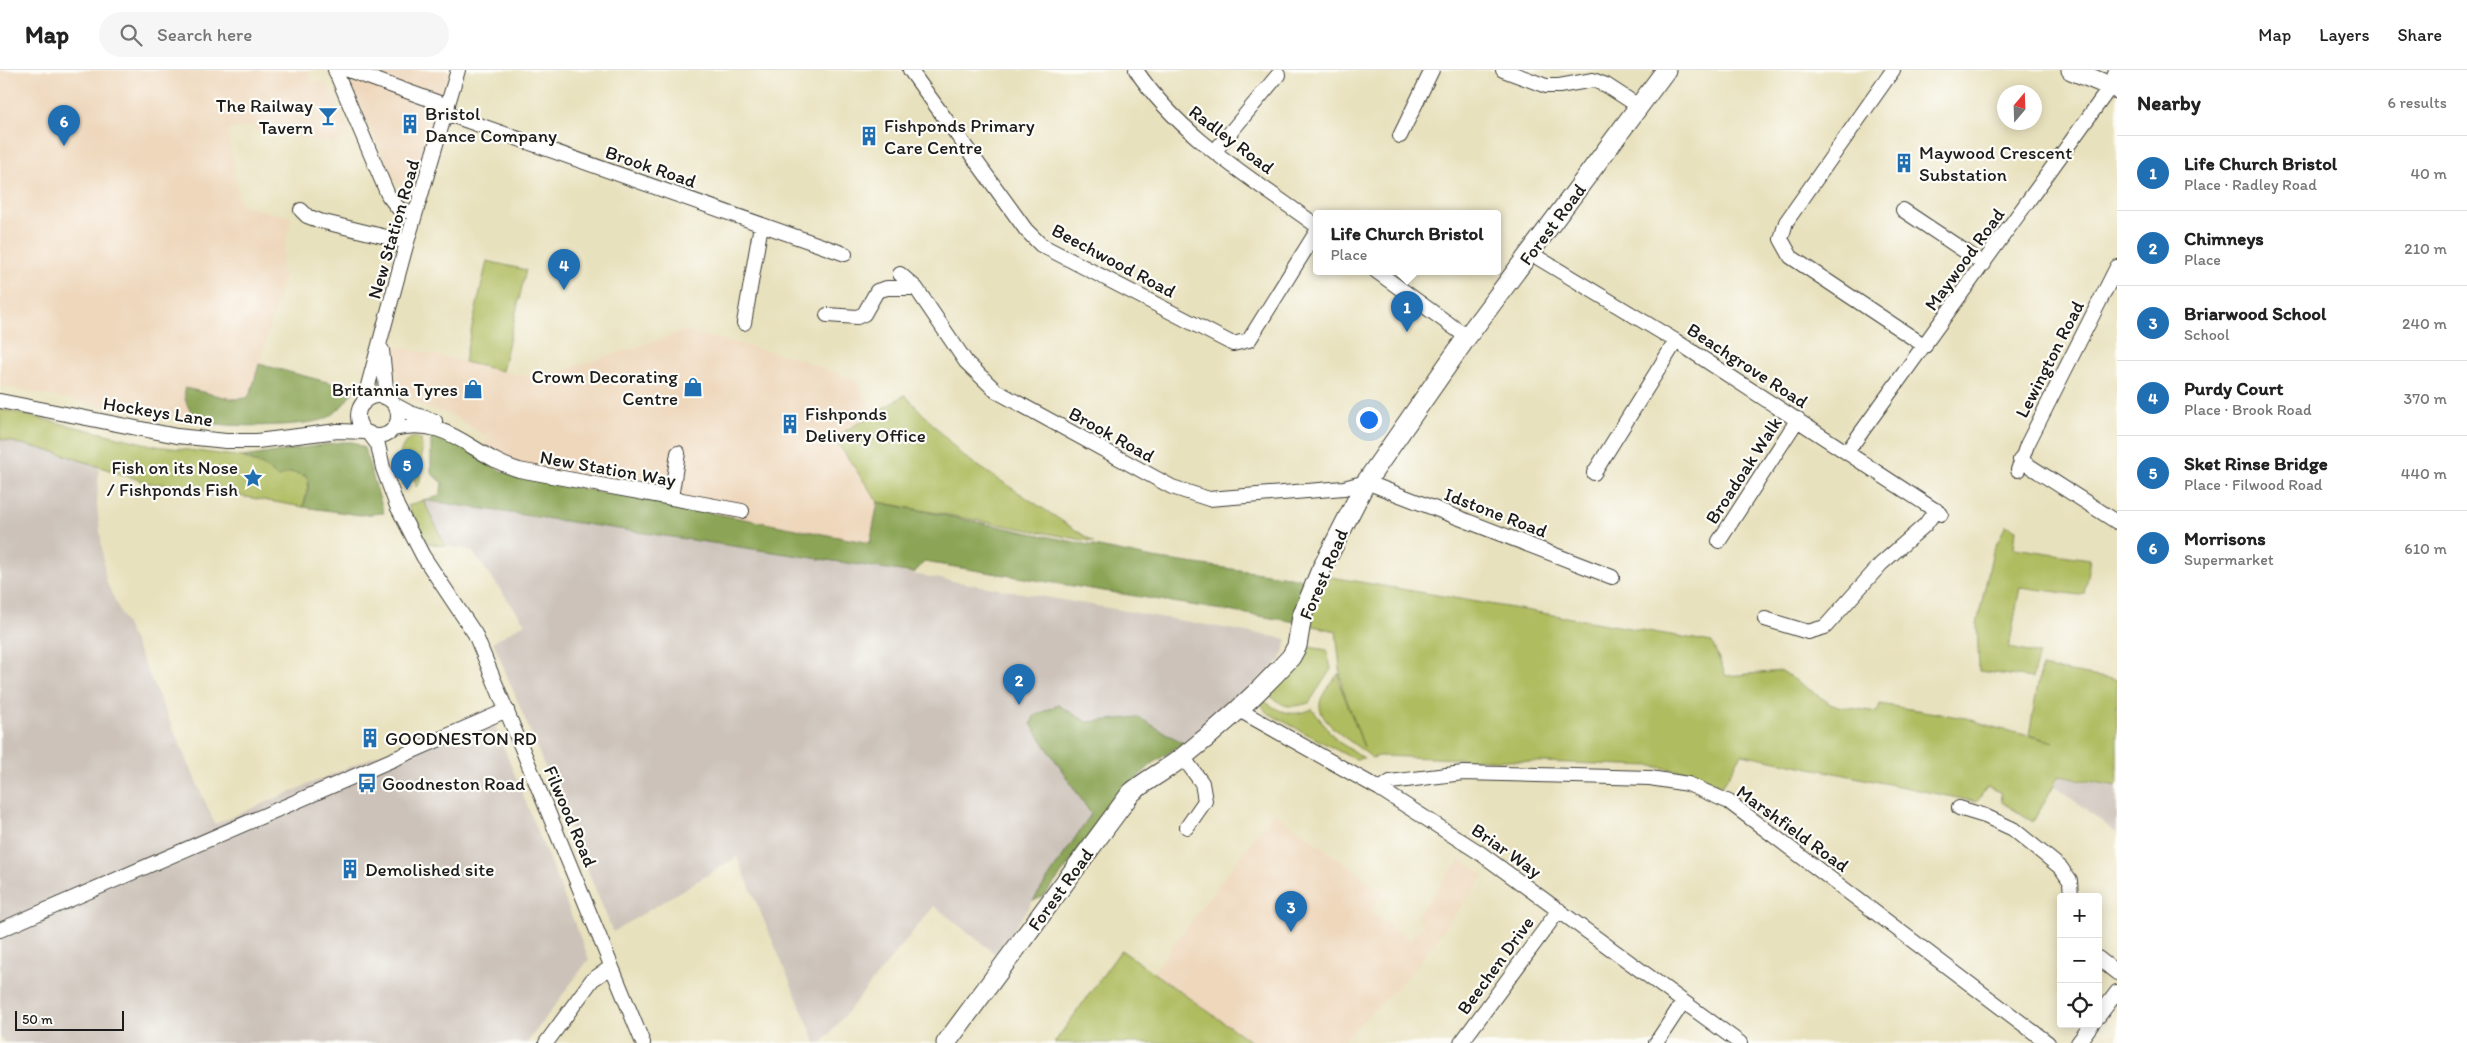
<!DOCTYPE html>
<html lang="en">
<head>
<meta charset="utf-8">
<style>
  :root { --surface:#fff; --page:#f6f6f6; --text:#222; --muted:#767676; --line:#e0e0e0; --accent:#1f6fb2 }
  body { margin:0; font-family:Itim,sans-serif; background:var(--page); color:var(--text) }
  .controls { position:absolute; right:15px; bottom:15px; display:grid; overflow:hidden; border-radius:5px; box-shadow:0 2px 12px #0003 }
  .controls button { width:45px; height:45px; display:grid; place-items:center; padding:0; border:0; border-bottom:1px solid var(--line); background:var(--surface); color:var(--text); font:25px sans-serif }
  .compass { position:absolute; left:1997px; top:15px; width:45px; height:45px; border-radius:50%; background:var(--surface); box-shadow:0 2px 12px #0003; rotate:19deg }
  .scale { position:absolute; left:15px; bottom:12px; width:109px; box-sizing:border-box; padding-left:5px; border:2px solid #1c1c1c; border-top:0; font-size:14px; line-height:18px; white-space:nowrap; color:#1c1c1c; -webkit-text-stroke:4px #fdfcf7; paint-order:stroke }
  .you { position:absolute; left:1368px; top:349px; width:18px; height:18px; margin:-12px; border:4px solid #fff; border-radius:50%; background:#1a73e8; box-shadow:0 0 0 8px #1a73e833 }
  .badge { display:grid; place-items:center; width:32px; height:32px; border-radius:50%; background:var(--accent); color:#fff; font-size:16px; font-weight:700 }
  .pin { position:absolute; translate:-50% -41px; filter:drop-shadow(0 1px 2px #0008) }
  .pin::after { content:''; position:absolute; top:26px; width:18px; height:15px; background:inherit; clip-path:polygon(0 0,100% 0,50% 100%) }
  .popup { position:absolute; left:1313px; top:140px; width:188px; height:65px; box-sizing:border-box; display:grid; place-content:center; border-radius:5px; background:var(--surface); filter:drop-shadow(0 1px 4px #0005); font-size:16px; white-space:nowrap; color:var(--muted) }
  .popup b { font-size:19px; color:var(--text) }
  .popup::after { content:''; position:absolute; left:50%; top:100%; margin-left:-10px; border:10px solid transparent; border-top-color:var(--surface) }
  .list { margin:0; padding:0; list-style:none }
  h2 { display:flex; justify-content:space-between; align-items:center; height:65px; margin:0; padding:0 20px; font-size:21px }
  h2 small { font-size:16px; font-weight:400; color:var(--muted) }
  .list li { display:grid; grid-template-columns:32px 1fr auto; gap:15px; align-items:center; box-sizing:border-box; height:75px; padding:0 20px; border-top:1px solid var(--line) }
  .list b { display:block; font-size:19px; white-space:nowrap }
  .list p { margin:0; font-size:16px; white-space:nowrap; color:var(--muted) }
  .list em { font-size:16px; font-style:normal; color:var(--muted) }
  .icon { flex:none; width:28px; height:28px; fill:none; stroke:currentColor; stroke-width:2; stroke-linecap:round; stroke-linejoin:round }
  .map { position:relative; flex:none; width:2117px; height:973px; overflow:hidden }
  header { display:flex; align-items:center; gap:30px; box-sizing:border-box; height:70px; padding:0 25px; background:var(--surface); border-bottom:1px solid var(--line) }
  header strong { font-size:24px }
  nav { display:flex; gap:28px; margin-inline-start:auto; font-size:18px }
  .search { width:350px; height:45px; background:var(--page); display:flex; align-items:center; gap:12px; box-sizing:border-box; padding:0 18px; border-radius:28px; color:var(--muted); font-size:19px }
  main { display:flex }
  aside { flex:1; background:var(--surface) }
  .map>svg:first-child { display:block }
  .built { fill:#eed7bb }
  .industrial { fill:#ccc2b9 }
  .green { fill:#afbc5e; stroke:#666c3d }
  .forest { fill:#8ba455; stroke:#546038 }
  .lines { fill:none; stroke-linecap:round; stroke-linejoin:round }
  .street-casing { stroke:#3b3a34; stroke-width:16 }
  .secondary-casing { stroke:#3b3a34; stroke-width:21 }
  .street { stroke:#fff; stroke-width:14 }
  .secondary { stroke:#fff; stroke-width:19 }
  .labels { text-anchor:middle; stroke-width:4.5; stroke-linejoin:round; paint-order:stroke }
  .poi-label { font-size:19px; fill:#1c1c1c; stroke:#fdfcf7; text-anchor:start }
  .street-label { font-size:19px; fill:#1c1c1c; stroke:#fdfcf7 }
</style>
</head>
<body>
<header>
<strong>Map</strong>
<div class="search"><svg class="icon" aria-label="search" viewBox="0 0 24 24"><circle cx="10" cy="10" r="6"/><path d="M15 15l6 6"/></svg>Search here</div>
<nav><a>Map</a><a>Layers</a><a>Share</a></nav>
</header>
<main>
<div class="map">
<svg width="2117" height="973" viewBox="0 0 2117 973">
  <rect width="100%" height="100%" fill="#fdfcf7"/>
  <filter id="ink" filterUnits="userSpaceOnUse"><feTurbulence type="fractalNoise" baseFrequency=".02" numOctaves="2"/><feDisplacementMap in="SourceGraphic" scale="10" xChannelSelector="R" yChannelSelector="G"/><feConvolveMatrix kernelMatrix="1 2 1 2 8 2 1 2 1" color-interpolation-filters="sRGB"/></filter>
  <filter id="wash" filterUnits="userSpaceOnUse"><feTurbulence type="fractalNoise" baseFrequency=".0096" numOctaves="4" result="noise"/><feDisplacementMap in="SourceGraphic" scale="20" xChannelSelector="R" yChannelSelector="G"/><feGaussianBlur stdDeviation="1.12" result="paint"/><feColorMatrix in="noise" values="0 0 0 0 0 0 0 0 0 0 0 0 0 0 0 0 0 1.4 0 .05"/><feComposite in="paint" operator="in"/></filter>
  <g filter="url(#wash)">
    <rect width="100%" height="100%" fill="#e8e1bd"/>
    <path class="built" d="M 0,0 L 309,0 L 312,10 L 327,14 L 351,66 L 333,73 L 255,61 L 254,56 L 227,60 L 240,135 L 291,147 L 280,201 L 285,203 L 242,355 L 207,353 L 114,338 L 0,316 Z
      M 342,0 L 450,0 L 411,125 L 396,112 Z
      M 685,261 L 793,287 L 857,311 L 873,344 L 835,368 L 878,432 L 870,473 L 508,404 L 477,384 L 488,368 L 454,346 L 421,335 L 405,322 L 397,311 L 392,291 L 392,275 L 537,309 Z
      M 1274,742 L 1383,822 L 1370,842 L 1410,870 L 1425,854 L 1416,847 L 1460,789 L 1484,806 L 1410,904 L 1340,973 L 1054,973 L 1121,880 L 1153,902 Z"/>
    <path class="industrial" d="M 0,369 L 55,382 L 99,396 L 97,435 L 106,511 L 148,602 L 215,754 L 488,638 L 589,889 L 527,973 L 5,973 L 0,967 Z
      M 423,430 L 855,494 L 1287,569 L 1281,590 L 1183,673 L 1138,647 L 1087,652 L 1080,649 L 1066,639 L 1054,636 L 1034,646 L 1031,654 L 1091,744 L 997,885 L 934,836 L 822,973 L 816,973 L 737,787 L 613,862 L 493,572 L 525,553 L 472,481 L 446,476 Z
      M 2060,707 L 2117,717 L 2117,763 L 2055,716 Z"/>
    <path class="green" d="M 487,191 L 526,200 L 502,301 L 464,292 Z
      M 905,325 L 963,386 L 1094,472 L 878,432 L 834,368 Z
      M 0,339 L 156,376 L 243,387 L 270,400 L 301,403 L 309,410 L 303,437 L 176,415 L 148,413 L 55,382 L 0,369 Z
      M 414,367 L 421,369 L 422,377 L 420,413 L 416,417 L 415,409 L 402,415 C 398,399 395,374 414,367 Z
      M 423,430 L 446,476 L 427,473 L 408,436 Z
      M 2006,455 L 2016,460 L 2014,478 L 2090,489 L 2084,524 L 2079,525 L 2020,517 L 2009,578 L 2039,584 L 2032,608 L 1979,601 L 1977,554 L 1993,481 Z
      M 1325,506 L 1712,572 L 1726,606 L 1782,601 L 1832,635 L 1877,642 L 1880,634 L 1966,648 L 1993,657 L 2054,672 L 2029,665 L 2041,597 L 2117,610 L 2117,716 L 2059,706 L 2033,752 L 2002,732 L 2001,722 L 1987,717 L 1977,732 L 1742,684 L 1722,716 L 1694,703 L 1652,696 L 1379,686 L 1372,688 C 1359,675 1317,655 1320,633 C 1321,624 1333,611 1339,603 L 1340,615 L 1364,677 L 1342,617 L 1336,561 L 1309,555 Z
      M 1303,576 L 1327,580 L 1331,599 L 1309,633 C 1288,638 1286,638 1269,625 L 1270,620 Z
      M 1264,631 C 1280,642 1292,648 1312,639 L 1337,671 L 1364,688 L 1355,689 L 1346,685 L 1266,642 L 1261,633 Z
      M 1121,880 L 1253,973 L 1054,973 Z"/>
    <path class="forest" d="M 259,294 L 354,319 C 347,331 338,343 325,349 C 309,356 220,359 205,351 C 191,345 183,334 185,318 L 233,329 L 247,328 L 251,322 Z
      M 431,364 L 477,384 L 501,401 L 513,405 L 870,473 L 878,432 L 1153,488 L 1311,510 L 1296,552 L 924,492 L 914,503 L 423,430 L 436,427 L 441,422 L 442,413 L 431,403 Z
      M 342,372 L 353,372 L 364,378 L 384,443 L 360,445 L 303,437 C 306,427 312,415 306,406 L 290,402 L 278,408 L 263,395 L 243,387 Z
      M 1058,635 L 1087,652 L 1138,647 L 1183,673 L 1152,694 L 1139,706 L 1044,826 L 1033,831 L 1091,744 L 1031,654 L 1034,646 Z"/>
  </g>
  <g filter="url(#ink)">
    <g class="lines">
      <defs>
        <path id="street" d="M 335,0 L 388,125 L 398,138 L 415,144
          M 348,0 L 448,36
          M 910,0 L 1026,160 L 1041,175 L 1233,274 L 1249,270 L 1317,161
          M 1136,0 C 1180,67 1253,109 1317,156
          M 1503,0 L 1546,16 L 1559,16 L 1593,10 L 1606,15 L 1640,37
          M 1893,0 L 1786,152 L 1781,169 L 1791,187 L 1925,276
          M 445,43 L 845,184
          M 1400,66 L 1432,0
          M 1215,81 L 1278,5
          M 301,140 L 307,146 L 320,151 L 407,172
          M 1903,140 L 1984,194
          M 1530,183 L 1676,271 L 1941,444
          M 1376,201 L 1467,267
          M 900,204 L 916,218 L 966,292 L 996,321 L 1172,417 L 1209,429 L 1344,418 L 1366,412 L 1612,507
          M 827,245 L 857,247 L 864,244 L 877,221 L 887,218 L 916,218
          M 744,253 L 761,155
          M 382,280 L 386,318 L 392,332
          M358 346a20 20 0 1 1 40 0a20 20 0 1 1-40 0Z
          M 0,331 L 177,366 L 226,371 L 257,371 L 338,361 L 366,362
          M 363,334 L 407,172 L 458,0
          M 395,335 L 410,343 L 435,351
          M 393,359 C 450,345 471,386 519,400 L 742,441
          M 369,363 L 378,375 L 383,398 L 397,436 L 423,486 L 475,564 L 643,973
          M 1847,382 L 2111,16 L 2116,0
          M 2020,390 L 2117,452
          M 2018,400 L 2027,375 L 2117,197
          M 1594,403 L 1676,271
          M 671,428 L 678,383
          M 1719,471 L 1798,349
          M 1765,549 L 1808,562 L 1825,557 L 1881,494 L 1925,455 L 1936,440
          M 1239,640 L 1380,719 L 1480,783 L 1740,973
          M 1183,687 L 1202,713 L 1205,731 L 1187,757
          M 1380,719 L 1390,712 L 1463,703 L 1650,708 L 1688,714 L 1729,732 L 2048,973
          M 1959,738 L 1985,746 L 2013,759 L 2061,798 L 2070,811 L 2071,827
          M 0,860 L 507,640
          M 2098,888 L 2117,903
          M 2098,947 L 2117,922
          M 546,973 L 592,910 L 611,897
          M 1461,973 L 1559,840
          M 1656,973 L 1683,932
          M 2078,973 L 2092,954"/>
        <path id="secondary" d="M 2071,0 L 2117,19
          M 946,973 L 1131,723 C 1147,709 1167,700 1184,686 C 1222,656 1258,623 1291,587 L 1297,576 L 1302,546 L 1320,502 L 1366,412 L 1467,267 L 1666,0"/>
      </defs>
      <use href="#street" class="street-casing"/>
      <use href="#secondary" class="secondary-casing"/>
      <use href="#street" class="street"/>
      <use href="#secondary" class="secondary"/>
    </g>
  </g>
  <defs>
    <symbol id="bar-bare" viewBox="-9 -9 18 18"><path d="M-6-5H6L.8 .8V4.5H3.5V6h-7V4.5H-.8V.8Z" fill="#1f6fb2" stroke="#fdfcf7" stroke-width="2.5" paint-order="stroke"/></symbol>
    <symbol id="building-bare" viewBox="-9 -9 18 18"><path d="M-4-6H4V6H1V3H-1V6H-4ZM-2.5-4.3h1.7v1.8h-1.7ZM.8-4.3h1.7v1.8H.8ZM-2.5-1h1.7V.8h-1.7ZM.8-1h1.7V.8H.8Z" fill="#1f6fb2" stroke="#fdfcf7" stroke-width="2.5" paint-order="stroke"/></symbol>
    <symbol id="shop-bare" viewBox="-9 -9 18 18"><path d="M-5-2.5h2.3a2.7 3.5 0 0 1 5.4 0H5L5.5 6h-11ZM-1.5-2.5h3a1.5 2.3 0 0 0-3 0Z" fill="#1f6fb2" stroke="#fdfcf7" stroke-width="2.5" paint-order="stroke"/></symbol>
    <symbol id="sight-bare" viewBox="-9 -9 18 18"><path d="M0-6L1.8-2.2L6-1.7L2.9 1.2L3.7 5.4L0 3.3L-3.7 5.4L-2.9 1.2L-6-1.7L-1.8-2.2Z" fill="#1f6fb2" stroke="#fdfcf7" stroke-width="2.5" paint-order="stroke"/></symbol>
    <symbol id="bus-bare" viewBox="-9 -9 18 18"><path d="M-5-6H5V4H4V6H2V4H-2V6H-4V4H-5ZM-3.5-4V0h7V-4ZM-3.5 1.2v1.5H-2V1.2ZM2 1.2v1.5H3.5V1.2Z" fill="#1f6fb2" stroke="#fdfcf7" stroke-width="2.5" paint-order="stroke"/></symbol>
  </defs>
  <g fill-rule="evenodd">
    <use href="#bar-bare" x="314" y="32" width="28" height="28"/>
    <use href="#building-bare" x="396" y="40" width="28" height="28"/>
    <use href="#building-bare" x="855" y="52" width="28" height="28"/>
    <use href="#building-bare" x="1890" y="79" width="28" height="28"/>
    <use href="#shop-bare" x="679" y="303" width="28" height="28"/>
    <use href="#shop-bare" x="459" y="305" width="28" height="28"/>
    <use href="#building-bare" x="776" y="340" width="28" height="28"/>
    <use href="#sight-bare" x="239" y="394" width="28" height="28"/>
    <use href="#building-bare" x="356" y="654" width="28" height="28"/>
    <use href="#bus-bare" x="353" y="699" width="28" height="28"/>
    <use href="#building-bare" x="336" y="785" width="28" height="28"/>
  </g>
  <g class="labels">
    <g class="poi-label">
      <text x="313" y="42" text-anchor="end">The Railway<tspan x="313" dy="22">Tavern</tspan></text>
      <text x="425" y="50">Bristol<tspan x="425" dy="22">Dance Company</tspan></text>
      <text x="884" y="62">Fishponds Primary<tspan x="884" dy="22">Care Centre</tspan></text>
      <text x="1919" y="89">Maywood Crescent<tspan x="1919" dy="22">Substation</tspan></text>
      <text x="678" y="313" text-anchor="end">Crown Decorating<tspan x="678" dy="22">Centre</tspan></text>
      <text x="458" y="326" text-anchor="end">Britannia Tyres</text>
      <text x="805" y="350">Fishponds<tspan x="805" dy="22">Delivery Office</tspan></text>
      <text x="238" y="404" text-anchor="end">Fish on its Nose<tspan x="238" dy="22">/ Fishponds Fish</tspan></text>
      <text x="385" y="675">GOODNESTON RD</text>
      <text x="382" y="720">Goodneston Road</text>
      <text x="365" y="806">Demolished site</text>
    </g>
    <g class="street-label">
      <text transform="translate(1232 69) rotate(37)" y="7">Radley Road</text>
      <text transform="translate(651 96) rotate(19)" y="7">Brook Road</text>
      <text transform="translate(1552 154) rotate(-53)" y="7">Forest Road</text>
      <text transform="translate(393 159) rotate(-74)" y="7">New Station Road</text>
      <text transform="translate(1964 189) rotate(-54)" y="7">Maywood Road</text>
      <text transform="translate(1114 190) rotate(28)" y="7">Beechwood Road</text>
      <text transform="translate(2049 289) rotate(-63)" y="7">Lewington Road</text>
      <text transform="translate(1748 295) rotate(33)" y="7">Beachgrove Road</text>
      <text transform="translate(158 341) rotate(9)" y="7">Hockeys Lane</text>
      <text transform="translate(1112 364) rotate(29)" y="7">Brook Road</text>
      <text transform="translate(608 398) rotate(10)" y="7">New Station Way</text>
      <text transform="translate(1743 400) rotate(-57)" y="7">Broadoak Walk</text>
      <text transform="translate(1496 442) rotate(21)" y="7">Idstone Road</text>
      <text transform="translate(1323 504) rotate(-67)" y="7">Forest Road</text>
      <text transform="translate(571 746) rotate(67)" y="7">Filwood Road</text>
      <text transform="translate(1793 758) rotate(36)" y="7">Marshfield Road</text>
      <text transform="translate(1507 780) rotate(35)" y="7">Briar Way</text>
      <text transform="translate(1060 819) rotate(-54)" y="7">Forest Road</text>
      <text transform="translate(1495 895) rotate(-54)" y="7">Beechen Drive</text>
    </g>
  </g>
</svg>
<div class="controls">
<button>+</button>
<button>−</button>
<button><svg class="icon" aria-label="locate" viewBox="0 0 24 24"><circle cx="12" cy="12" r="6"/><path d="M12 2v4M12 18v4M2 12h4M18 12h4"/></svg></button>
</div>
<svg class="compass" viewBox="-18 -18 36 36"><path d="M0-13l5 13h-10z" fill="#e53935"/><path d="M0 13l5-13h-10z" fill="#767676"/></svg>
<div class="scale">50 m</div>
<div class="you"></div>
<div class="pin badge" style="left:1407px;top:262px">1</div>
<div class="popup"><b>Life Church Bristol</b>Place</div>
<div class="pin badge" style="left:1019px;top:635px">2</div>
<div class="pin badge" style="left:1291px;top:862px">3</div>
<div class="pin badge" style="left:564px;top:220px">4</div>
<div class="pin badge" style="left:407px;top:420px">5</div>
<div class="pin badge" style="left:64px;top:76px">6</div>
</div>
<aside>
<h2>Nearby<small>6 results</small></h2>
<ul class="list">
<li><span class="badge">1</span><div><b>Life Church Bristol</b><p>Place · Radley Road</p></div><em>40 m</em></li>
<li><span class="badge">2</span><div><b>Chimneys</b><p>Place</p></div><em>210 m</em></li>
<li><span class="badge">3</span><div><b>Briarwood School</b><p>School</p></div><em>240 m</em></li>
<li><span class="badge">4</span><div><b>Purdy Court</b><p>Place · Brook Road</p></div><em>370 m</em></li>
<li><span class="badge">5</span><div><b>Sket Rinse Bridge</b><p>Place · Filwood Road</p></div><em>440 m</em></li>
<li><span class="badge">6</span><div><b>Morrisons</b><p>Supermarket</p></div><em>610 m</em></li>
</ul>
</aside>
</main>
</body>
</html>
